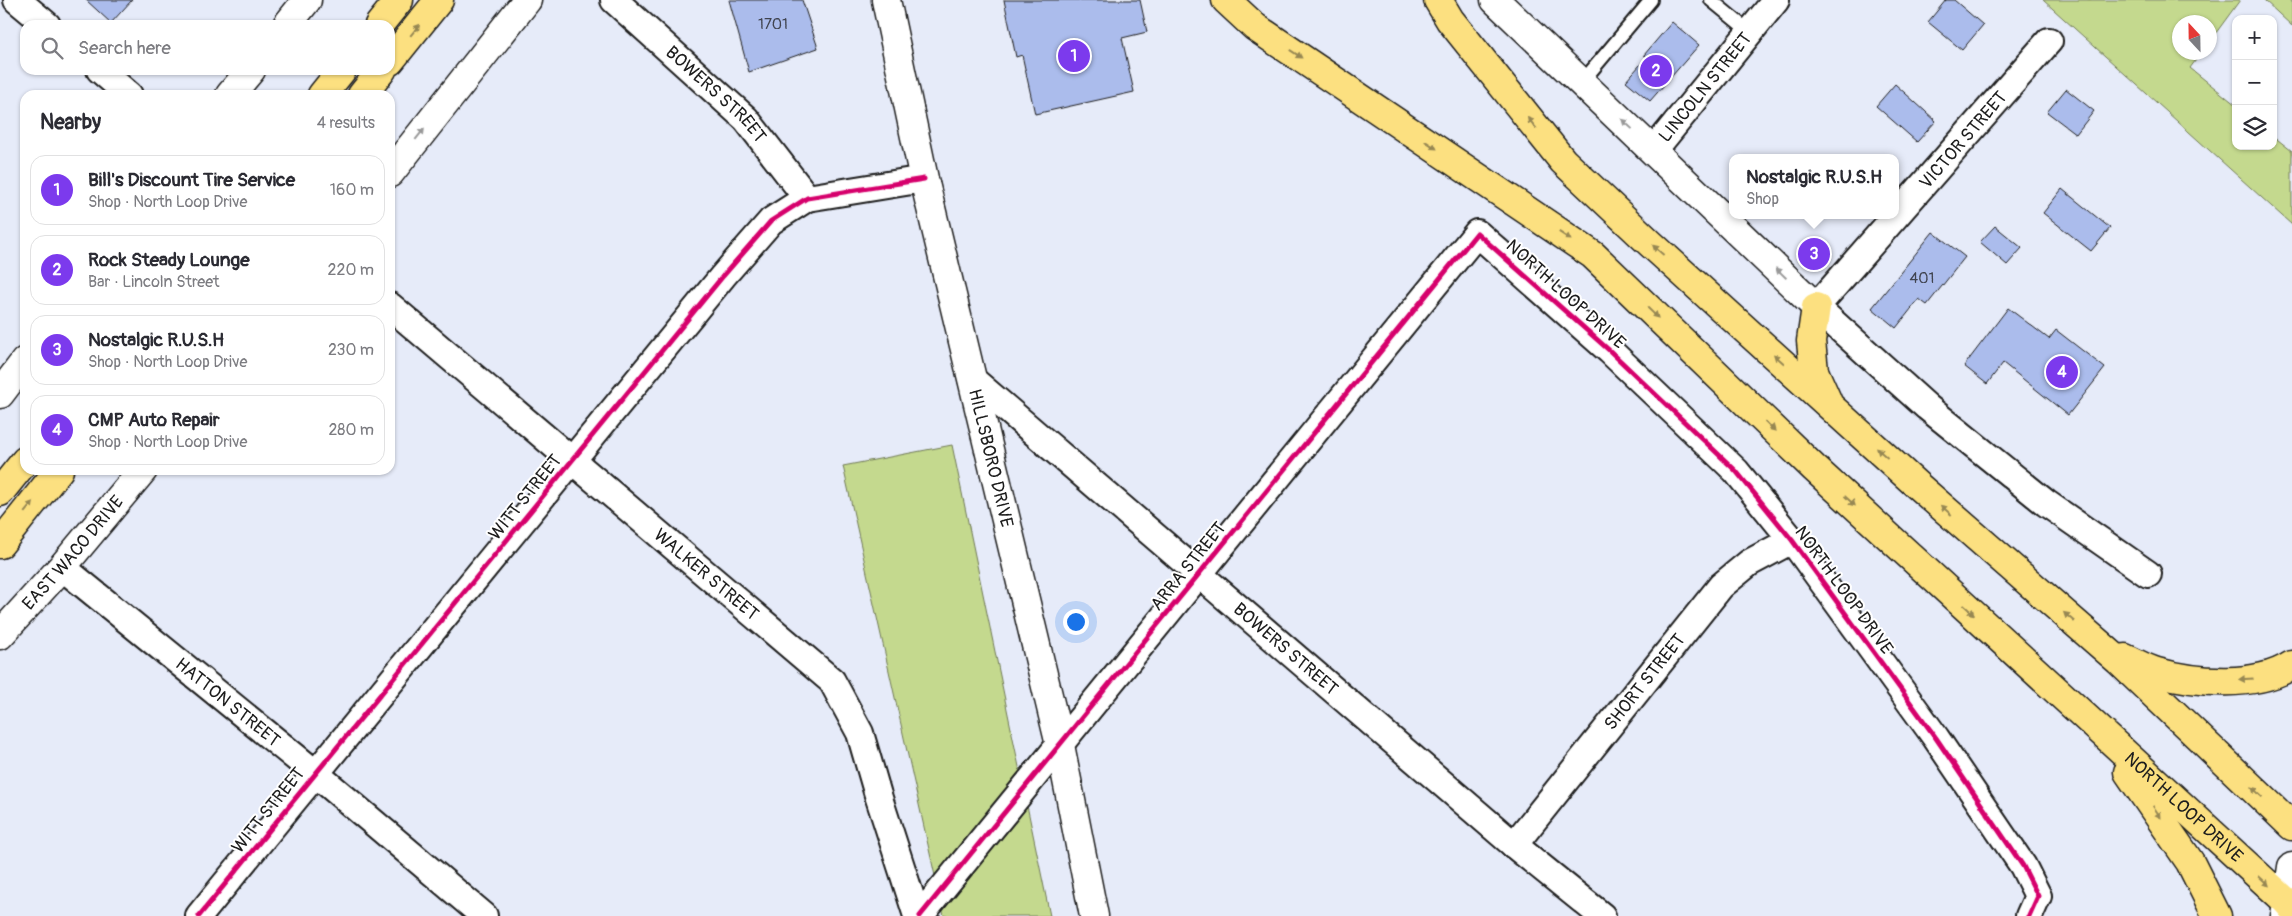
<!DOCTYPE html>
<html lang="en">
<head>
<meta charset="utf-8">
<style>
  :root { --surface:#fff; --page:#f2f2f3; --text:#2b2b33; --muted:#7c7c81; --line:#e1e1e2; --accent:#7c3aed }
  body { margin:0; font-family:Pangolin,sans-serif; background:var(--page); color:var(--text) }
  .controls { position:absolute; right:15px; top:15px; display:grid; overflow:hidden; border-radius:10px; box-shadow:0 1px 4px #0004 }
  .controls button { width:45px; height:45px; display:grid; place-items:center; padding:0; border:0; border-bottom:1px solid var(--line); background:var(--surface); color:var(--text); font:25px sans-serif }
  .compass { position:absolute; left:2172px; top:15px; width:45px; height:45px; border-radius:50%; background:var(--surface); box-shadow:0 1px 4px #0004; rotate:338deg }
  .you { position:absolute; left:1075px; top:621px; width:18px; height:18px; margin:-12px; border:4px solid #fff; border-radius:50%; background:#1a73e8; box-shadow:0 0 0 8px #1a73e833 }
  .badge { display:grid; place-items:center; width:32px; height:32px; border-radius:50%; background:var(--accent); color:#fff; font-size:16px; font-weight:700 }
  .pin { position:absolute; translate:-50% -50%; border:2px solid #fff; box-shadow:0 1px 5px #0006 }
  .popup { position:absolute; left:1729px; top:154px; width:170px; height:65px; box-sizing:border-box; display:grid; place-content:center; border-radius:10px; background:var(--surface); filter:drop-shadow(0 1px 4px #0005); font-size:16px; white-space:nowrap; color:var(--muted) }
  .popup b { font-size:19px; color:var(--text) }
  .popup::after { content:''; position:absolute; left:50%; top:100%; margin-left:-10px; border:10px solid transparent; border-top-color:var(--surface) }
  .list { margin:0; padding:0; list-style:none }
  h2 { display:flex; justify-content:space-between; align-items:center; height:65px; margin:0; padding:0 20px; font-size:21px }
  h2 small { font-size:16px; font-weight:400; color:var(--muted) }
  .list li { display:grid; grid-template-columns:32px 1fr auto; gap:15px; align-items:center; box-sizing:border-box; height:70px; margin:0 10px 10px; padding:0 10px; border:1px solid var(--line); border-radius:15px }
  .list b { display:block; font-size:19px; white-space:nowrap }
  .list p { margin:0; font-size:16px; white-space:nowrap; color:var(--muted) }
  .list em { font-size:16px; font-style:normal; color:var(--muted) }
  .icon { flex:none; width:28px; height:28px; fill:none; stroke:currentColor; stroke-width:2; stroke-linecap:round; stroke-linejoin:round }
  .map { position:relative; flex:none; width:2292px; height:916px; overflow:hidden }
  .search { position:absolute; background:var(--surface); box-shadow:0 1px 4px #0004; left:20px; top:20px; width:375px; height:55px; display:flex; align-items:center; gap:12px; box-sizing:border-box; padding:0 18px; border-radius:15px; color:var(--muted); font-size:19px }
  .panel { position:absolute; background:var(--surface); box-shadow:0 1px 4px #0004; left:20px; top:90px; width:375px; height:385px; border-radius:15px }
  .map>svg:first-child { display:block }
  .green { fill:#c4d98e; stroke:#707a55 }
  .building { fill:#abbcec; stroke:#1c1c1c }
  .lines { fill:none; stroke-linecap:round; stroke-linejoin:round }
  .service-casing { stroke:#1c1c1c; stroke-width:16 }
  .minor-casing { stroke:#1c1c1c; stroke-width:30 }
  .tertiary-casing { stroke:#1c1c1c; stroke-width:31 }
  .secondary-casing { stroke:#1c1c1c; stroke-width:31 }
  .primary-casing { stroke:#1c1c1c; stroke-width:31 }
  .trunk-casing { stroke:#1c1c1c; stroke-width:31 }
  .service { stroke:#fff; stroke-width:12 }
  .minor { stroke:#fff; stroke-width:26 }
  .tertiary { stroke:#fff; stroke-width:28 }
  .secondary { stroke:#fff; stroke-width:28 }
  .primary { stroke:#fce080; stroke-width:28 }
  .trunk { stroke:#fce080; stroke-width:28 }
  .cycleway-casing { stroke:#fff; stroke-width:8 }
  .cycleway { stroke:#d6006c; stroke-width:5 }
  .oneway { fill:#978853 }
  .oneway2 { fill:#999 }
  .labels { text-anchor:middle; stroke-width:4; stroke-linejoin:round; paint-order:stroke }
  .number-label { font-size:15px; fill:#404450 }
  .street-label { font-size:18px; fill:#1c1c1c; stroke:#fff }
</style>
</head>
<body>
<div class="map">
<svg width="2292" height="916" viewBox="0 0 2292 916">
  <rect width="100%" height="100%" fill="#e6ebf9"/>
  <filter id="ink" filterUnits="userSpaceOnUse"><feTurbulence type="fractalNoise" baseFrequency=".02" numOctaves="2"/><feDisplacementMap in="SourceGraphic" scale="10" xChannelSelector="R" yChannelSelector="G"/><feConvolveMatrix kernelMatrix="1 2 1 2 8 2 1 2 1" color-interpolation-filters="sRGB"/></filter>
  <g filter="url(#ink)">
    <path class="green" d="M 2043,0 L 2240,0 L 2210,41 L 2210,22 L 2180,22 L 2180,52 L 2201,53 L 2190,68 L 2236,105 L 2236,146 L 2273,146 L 2273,136 L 2292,151 L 2292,225 Z
      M 2264,0 L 2292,0 L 2292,26 Z
      M 952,445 L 1050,916 L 944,916 L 843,466 Z"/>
    <path class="building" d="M 86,0 L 132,0 L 111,23 Z
      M 729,0 L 802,0 L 818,48 L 749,72 Z
      M 1004,0 L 1140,0 L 1147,32 L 1122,38 L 1134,92 L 1035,114 L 1022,55 L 1016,57 Z
      M 1946,0 L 1954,0 L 1983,25 L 1962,50 L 1928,22 Z
      M 1672,22 L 1699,45 L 1650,101 L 1626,81 L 1647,57 L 1644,55 Z
      M 1895,84 L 1936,121 L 1917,142 L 1876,106 Z
      M 2066,89 L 2094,111 L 2076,134 L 2047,112 Z
      M 2062,189 L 2110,228 L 2091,251 L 2043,213 Z
      M 1995,226 L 2022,248 L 2007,265 L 1980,242 Z
      M 1933,232 L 1965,257 L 1927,305 L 1919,299 L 1896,328 L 1872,308 Z
      M 2008,308 L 2049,339 L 2056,330 L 2105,368 L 2068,415 L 2003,363 L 1987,384 L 1964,366 Z"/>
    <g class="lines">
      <defs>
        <path id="service" d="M 1711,0 L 1750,32
          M 1582,82 L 1651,0"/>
        <g id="minor">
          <path d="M 17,0 L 47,25"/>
          <path id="s1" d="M 614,0 L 746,119 L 807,198"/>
          <path d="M 2049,41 L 1816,307 L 1927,407 L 2046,503 L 2148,574"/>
          <path d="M 100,70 L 129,95"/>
          <path id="s2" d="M 1654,150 L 1776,0"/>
          <path id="s3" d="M 390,306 L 832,681 L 860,733 L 878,795 L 917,916"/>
          <path id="s4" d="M 972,379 L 1514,845 L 1602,916"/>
          <path id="s5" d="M 62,567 L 315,773 L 484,916"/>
          <path id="s6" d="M 1514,845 L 1721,586 L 1749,563 L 1792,540"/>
          <path d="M 199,916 L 723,276 L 771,221 L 807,198 L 924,179"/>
          <path d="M 920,916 L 1477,233 L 1610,351 L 1736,471 L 1792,540 L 1936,738 L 2023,866 L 2038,896 L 2029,916"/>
        </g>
        <g id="tertiary">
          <path id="s7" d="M 886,0 L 924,179 L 1060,745 L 1094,916"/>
          <path d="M 1495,0 L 1816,307"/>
        </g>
        <g id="secondary">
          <path d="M 287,25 L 307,0"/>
          <path d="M 230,95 L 251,70"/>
          <path d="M 390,173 L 527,0"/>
          <path d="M 0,394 L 25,361"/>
          <path id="s8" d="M 0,635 L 62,567 L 143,470"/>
          <path d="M 2285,916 L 2292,867"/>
        </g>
        <g id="primary">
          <path id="s9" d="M 1226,0 L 1255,27 L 1593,255 L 1814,468 L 2287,902"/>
          <path d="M 1438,0 L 1450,20 L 1563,161 L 1651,244 L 1918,486 L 2119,661 L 2292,826"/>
          <path d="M 379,25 L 399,0"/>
          <path d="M 390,61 L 439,0"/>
          <path d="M 322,95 L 342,70"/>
          <path d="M 362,95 L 382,70"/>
          <path d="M 1816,307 L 1811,341 L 1814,371 L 1827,400"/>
          <path d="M 0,492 L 25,461"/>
          <path d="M 0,544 L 59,470"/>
          <path d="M 2125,658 C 2136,663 2146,669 2157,672 C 2196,683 2257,688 2292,665"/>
          <path d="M 2128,772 L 2190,862 L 2217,916"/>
        </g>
        <path id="trunk" d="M 2287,902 L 2292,908"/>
      </defs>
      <use href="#service" class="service-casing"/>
      <use href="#minor" class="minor-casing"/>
      <use href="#tertiary" class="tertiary-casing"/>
      <use href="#secondary" class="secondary-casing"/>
      <use href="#primary" class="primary-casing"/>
      <use href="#trunk" class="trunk-casing"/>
      <use href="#service" class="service"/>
      <use href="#minor" class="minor"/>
      <use href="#tertiary" class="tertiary"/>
      <use href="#secondary" class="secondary"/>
      <use href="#primary" class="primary"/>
      <use href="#trunk" class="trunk"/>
      <defs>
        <path id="cycleway" d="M 199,916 L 723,276 L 771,221 L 807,198 L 924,179
          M 920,916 L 1477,233 L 1610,351 L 1736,471 L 1792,540 L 1936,738 L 2023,866 L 2038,896 L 2029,916"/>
      </defs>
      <use href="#cycleway" class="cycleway-casing"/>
      <use href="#cycleway" class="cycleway"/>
    </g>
    <defs><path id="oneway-solid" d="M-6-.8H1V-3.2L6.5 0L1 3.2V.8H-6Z" transform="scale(1.25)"/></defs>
    <g class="oneway">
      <use href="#oneway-solid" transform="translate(415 30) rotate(-51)"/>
      <use href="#oneway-solid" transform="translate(1296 54) rotate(34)"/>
      <use href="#oneway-solid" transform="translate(1532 123) rotate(-129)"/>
      <use href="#oneway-solid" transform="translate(1431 145) rotate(34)"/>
      <use href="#oneway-solid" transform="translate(1565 236) rotate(34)"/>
      <use href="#oneway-solid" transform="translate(1658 250) rotate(-138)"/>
      <use href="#oneway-solid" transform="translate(1653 313) rotate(44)"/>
      <use href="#oneway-solid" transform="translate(1779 359) rotate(-138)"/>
      <use href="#oneway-solid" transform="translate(1770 426) rotate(44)"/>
      <use href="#oneway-solid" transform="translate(1882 453) rotate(-138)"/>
      <use href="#oneway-solid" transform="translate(1850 501) rotate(43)"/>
      <use href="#oneway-solid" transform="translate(29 507) rotate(-51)"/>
      <use href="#oneway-solid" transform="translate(1946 510) rotate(-139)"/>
      <use href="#oneway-solid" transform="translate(1969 610) rotate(43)"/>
      <use href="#oneway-solid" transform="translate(2069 617) rotate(-139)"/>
      <use href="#oneway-solid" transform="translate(2246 679) rotate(176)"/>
      <use href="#oneway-solid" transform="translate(2257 792) rotate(-136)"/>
      <use href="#oneway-solid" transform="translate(2157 812) rotate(56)"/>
      <use href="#oneway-solid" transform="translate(2264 881) rotate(43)"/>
    </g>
    <g class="oneway2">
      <use href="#oneway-solid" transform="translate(1627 124) rotate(-137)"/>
      <use href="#oneway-solid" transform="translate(420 134) rotate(-52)"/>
      <use href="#oneway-solid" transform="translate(1781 273) rotate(-136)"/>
    </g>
  </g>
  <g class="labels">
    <g class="number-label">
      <text x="773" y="29">1701</text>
      <text x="1922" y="283">401</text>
    </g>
    <g class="street-label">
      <text dy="6" stroke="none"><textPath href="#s2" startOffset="81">LINCOLN STREET</textPath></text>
      <text dy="6" stroke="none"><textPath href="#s1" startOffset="139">BOWERS STREET</textPath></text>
      <text transform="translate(1963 140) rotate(-49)" y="6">VICTOR STREET</text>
      <text transform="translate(1566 294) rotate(42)" y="6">NORTH LOOP DRIVE</text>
      <text dy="6" stroke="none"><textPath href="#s7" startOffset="470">HILLSBORO DRIVE</textPath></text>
      <text transform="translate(525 497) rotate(-51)" y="6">WITT STREET</text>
      <text dy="6" stroke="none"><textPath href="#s8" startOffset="110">EAST WACO DRIVE</textPath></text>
      <text transform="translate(1188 566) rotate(-51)" y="6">ARRA STREET</text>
      <text dy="6" stroke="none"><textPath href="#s3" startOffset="415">WALKER STREET</textPath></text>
      <text transform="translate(1844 590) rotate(54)" y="6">NORTH LOOP DRIVE</text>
      <text dy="6" stroke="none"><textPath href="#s4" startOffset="414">BOWERS STREET</textPath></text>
      <text dy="6" stroke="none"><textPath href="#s6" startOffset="209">SHORT STREET</textPath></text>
      <text dy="6" stroke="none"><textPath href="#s5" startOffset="214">HATTON STREET</textPath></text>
      <text dy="6" stroke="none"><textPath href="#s9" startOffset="1256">NORTH LOOP DRIVE</textPath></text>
      <text transform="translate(268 810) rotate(-51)" y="6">WITT STREET</text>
    </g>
  </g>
</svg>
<div class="controls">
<button>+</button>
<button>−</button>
<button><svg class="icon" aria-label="layers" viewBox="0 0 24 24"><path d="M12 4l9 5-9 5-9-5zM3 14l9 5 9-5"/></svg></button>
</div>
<svg class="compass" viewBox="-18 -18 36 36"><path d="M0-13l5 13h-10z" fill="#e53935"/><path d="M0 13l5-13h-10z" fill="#7c7c81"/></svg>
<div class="you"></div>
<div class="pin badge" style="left:1074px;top:56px">1</div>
<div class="pin badge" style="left:1656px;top:71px">2</div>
<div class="pin badge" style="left:1814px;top:254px">3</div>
<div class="popup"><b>Nostalgic R.U.S.H</b>Shop</div>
<div class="pin badge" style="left:2062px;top:372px">4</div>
<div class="search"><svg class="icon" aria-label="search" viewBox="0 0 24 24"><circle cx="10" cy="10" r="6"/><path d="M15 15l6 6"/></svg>Search here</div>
<section class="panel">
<h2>Nearby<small>4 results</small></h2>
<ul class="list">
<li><span class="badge">1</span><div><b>Bill's Discount Tire Service</b><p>Shop · North Loop Drive</p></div><em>160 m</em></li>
<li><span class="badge">2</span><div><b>Rock Steady Lounge</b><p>Bar · Lincoln Street</p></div><em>220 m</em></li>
<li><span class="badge">3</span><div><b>Nostalgic R.U.S.H</b><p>Shop · North Loop Drive</p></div><em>230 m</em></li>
<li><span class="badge">4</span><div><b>CMP Auto Repair</b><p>Shop · North Loop Drive</p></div><em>280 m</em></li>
</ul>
</section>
</div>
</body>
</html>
